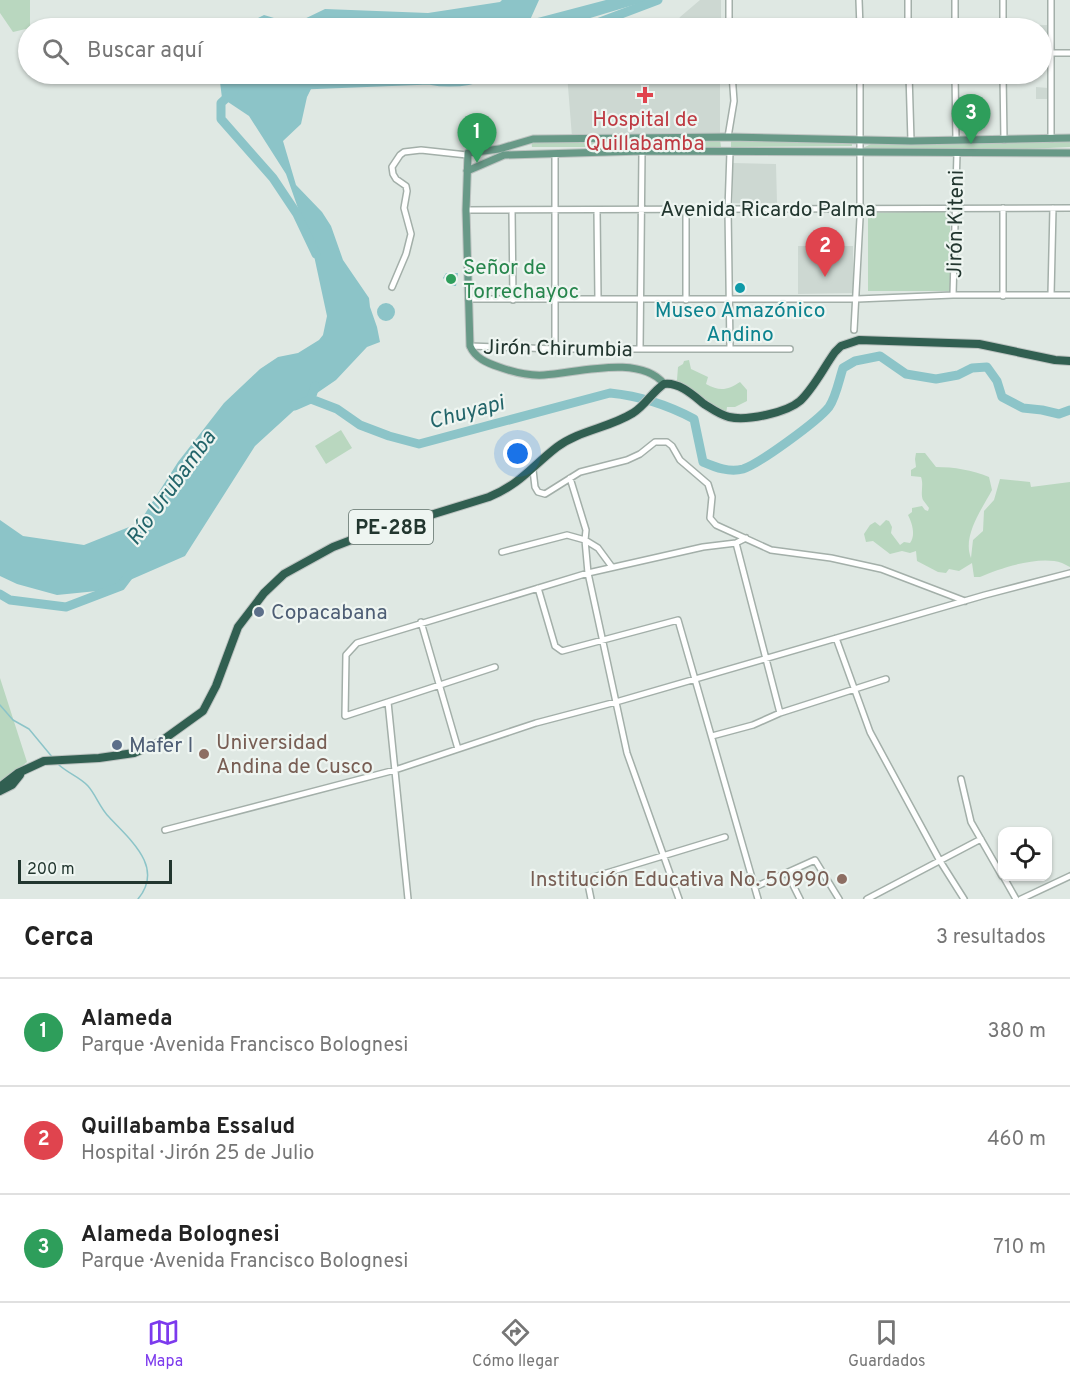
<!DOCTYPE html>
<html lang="es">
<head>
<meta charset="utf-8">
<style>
  :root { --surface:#fff; --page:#f6f6f6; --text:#222; --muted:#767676; --line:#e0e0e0; --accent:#7c3aed }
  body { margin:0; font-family:Overpass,sans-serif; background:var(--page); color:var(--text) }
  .controls { position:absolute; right:18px; bottom:18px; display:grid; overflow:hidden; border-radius:12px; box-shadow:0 2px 4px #0004 }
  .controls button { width:54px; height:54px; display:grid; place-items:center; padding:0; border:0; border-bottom:2px solid var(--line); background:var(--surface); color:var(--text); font:30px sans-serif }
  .scale { position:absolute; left:18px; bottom:15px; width:154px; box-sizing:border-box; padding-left:6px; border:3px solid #22362f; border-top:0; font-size:16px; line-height:21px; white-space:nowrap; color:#22362f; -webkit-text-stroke:4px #eef5f1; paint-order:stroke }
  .you { position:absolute; left:518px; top:454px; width:21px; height:21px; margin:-15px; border:4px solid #fff; border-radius:50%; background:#1a73e8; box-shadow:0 0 0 9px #1a73e833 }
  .badge { display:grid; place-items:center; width:39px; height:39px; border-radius:50%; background:var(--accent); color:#fff; font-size:20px; font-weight:700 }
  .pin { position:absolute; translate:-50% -50px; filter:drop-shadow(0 2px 3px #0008) }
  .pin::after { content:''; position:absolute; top:32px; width:21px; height:18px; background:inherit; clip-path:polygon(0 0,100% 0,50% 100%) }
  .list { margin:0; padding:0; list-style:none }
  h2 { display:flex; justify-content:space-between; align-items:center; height:78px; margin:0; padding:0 24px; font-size:26px }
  h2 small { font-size:20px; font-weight:400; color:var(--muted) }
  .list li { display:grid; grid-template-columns:39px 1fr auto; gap:18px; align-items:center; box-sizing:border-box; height:108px; padding:0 24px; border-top:2px solid var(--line) }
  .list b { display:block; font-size:22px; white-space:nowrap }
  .list p { margin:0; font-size:20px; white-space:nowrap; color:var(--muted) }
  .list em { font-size:20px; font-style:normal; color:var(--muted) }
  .icon { flex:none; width:33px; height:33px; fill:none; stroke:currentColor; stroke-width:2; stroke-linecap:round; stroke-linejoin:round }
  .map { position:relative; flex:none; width:1070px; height:899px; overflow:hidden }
  .search { position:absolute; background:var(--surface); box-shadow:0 2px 4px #0004; left:18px; right:18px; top:18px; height:66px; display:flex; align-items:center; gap:15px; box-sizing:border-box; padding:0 21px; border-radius:33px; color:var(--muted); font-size:22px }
  .sheet { height:402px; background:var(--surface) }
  nav { display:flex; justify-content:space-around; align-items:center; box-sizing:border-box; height:84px; border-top:2px solid var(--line); background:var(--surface); font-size:16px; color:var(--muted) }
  nav a { display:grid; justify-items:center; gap:3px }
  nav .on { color:var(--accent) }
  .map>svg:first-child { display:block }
  .built { fill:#cdd8d2 }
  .green { fill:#b9d7bf }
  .water { fill:#8cc4c8 }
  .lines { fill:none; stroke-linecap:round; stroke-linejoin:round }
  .stream { stroke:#8cc4c8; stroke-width:1.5 }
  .river { stroke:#8cc4c8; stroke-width:9 }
  .minor-casing { stroke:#a3afa9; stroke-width:8 }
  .major-casing { stroke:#bdc3c1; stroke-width:9 }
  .highway-casing { stroke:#bdc3c1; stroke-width:10 }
  .minor { stroke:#fff; stroke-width:5 }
  .major { stroke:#689987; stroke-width:7 }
  .highway { stroke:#315f51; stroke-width:8 }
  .health-dot { fill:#e0444e; stroke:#eef5f1; stroke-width:2 }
  .leisure-dot { fill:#2e9e5b; stroke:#eef5f1; stroke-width:2 }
  .culture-dot { fill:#0f9aa8; stroke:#eef5f1; stroke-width:2 }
  .service-dot { fill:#5c6f8a; stroke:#eef5f1; stroke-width:2 }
  .education-dot { fill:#8d6e63; stroke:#eef5f1; stroke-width:2 }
  .labels { text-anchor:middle; stroke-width:4.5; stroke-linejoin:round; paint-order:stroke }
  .shield { fill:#eef5f1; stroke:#5f6f69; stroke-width:1.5 }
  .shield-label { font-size:20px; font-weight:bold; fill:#22362f }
  .health-label { font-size:21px; fill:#be3a42; stroke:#eef5f1 }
  .street-label { font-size:21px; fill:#22362f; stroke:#eef5f1 }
  .leisure-label { font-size:21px; fill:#27864d; stroke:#eef5f1; text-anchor:start }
  .culture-label { font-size:21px; fill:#0d838f; stroke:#eef5f1 }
  .service-label { font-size:21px; fill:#4e5e75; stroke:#eef5f1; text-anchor:start }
  .education-label { font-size:21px; fill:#785e54; stroke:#eef5f1; text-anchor:start }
  .water-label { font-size:22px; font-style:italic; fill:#23656a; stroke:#eef5f1 }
</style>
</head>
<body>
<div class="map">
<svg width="1070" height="899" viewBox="0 0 1070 899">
  <rect width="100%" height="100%" fill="#dfe8e3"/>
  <path class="built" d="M 700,0 L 721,0 L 721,28 L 673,28 L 680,17 Z
    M 1047,25 L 1047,47 L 1042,47 L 1042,28 L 1018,28 L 1018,26 Z
    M 567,74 L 720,74 L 720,134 L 572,137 Z
    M 1036,87 L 1048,88 L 1049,99 L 1036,99 Z
    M 733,163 L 776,164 L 777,203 L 733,203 Z
    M 798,246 L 853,246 L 853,293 L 798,294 Z"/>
  <path class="green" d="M 0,0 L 30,0 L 30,28 L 13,32 L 0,13 Z
    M 852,138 L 852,146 L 731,147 L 731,139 Z
    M 720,139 L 721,147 L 532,147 L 531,140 Z
    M 1070,139 L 1070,147 L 913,154 L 871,153 L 863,148 L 877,141 Z
    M 950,211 L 950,291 L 868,291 L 868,213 Z
    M 689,360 L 691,369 L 708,377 L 706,384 C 720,392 728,390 740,382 L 747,390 L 747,401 L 735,407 L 727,407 L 726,415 L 674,384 L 677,380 L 678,367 L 683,364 L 684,361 Z
    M 341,430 L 352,448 L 326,464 L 315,446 Z
    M 916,453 L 925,453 L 936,467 C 954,467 972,470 989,477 L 992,490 C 982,509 962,536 971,558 L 973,540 L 983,531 L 984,511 L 994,500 L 1000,479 L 1030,482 L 1031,487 L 1070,482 L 1070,567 C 1067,566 1065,564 1062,563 C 1040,555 1000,568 980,577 L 974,577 L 972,563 L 959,571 L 949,569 L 946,573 L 938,572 L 917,561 L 916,551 L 910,553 L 902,551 L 890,554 L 873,541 L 866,542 L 864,534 L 870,525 L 875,522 L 880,526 L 886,520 L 889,521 L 892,527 L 891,533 L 900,545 L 904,542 L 910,543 C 916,535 912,523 908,515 L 912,512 L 912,508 L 922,506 L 925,510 L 928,511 L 929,508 C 927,505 925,503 923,500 C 920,493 924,485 921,477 L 911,476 L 911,470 L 916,467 L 915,459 Z
    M 0,678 L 27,762 L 0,785 Z"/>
  <path class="water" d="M 502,0 L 539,0 L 530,20 L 606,0 L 650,0 L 557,28 L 238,28 L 264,15 L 294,24 L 325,9 L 428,13 L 500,2 Z
    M 219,74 L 323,74 L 314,83 L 307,97 L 301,124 L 283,141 L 296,185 L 322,212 L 331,226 L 343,260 L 369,298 L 370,307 L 377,327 L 380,342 L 367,347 L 336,380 L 301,404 L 255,446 L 185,556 L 107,590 L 57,595 L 17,584 L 0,576 L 0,520 L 23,536 L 84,545 L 139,523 L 178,462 L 224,403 L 260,369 L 278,357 L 298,353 L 319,340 L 323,335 L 327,316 L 313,251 L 286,174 L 249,116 L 222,98 Z
    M 446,273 L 458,273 L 456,286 L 451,286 L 443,278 Z
    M377 312a9 9 0 1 1 18 0a9 9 0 1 1-18 0Z"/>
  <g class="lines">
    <path class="stream" d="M 0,705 L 13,720 L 29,729 L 53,758
      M 58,764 C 67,773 80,777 88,786 C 96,795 100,808 109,817 C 129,839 165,867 138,899"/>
    <path class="river" d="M 584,28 L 658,0
      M 304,85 L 429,80 C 449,84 470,82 489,74
      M 234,91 L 221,103 L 221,119 L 273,178 L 297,214 L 316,254
      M 311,399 L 337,409 L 360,425 L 389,436 L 419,444 L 610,393 C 640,396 668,405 694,419 L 703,462 C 715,467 729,473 743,469 C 759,464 818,421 829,407 C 836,397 839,380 843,368 L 855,361 L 880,356 L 906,374 L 936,379 L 958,375 L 972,368 L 987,367 L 997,381 L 1002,397 L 1023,408 L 1042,410 L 1059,414 L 1070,410
      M 295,406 L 311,399 L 315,386
      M 0,594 L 10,600 L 66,607 L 121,586 L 130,574"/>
    <defs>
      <path id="minor" d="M 859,0 L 860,28
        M 908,0 L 908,28
        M 1051,0 L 1051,139
        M 729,28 L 729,0
        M 955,28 L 955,0
        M 1003,28 L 1003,0
        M 1042,53 L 1070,53
        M 909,74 L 911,141
        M 955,74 L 956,140
        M 1003,74 L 1004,140
        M 728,137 L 734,101 L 732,74
        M 555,154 L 555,349
        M 686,209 L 686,300
        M 466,210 L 1070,208
        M 512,210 L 513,300
        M 597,210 L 598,299
        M 392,287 L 406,254 L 411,234 L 404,208 L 407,191 L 406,186 L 396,179 L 393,174 L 392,167 L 400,155 L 404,152 L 421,150 L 467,155
        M 953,295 L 957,153
        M 1051,295 L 1053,208
        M 1003,296 L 1003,208
        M 468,299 L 857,299 L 953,295 L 1070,295
        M 854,330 L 860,218 L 860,74
        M 470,346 L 555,349 L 790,349
        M 730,348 L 728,209 L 730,152
        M 640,349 L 642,151
        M 533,470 L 535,487 L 538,492 L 545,494 L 580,472 L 627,460 L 640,454 L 655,442 L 667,442 L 672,446 L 680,460 L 708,484 L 712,497 L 710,518 L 716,525 L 771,550 L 831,558 L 881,569 L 965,601
        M 570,478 L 586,530 L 585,540 L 588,573 L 627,753 L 679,899
        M 736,543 L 780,713
        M 502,552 L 567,535 L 585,540 L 598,548 L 612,567
        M 538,588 L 555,646 L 562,651 L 678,620 L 758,899
        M 421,622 L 458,749
        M 836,638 L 870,732 L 940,861 L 964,899
        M 388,702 L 345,716 L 346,655 L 357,643 L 588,573 L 703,547 L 736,543 L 746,538
        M 712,736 L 753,725 L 780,713 L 886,679
        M 961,779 L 971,822 L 1002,876
        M 165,830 L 395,770 L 536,723 L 616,702 L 985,595 L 1070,573
        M 787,873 L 800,899
        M 1003,876 L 1016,899
        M 755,887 L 815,860 L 839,899
        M 408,899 L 388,702 L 495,667
        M 591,899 L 587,879 L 725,837
        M 867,899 L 981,839
        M 1021,899 L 1070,876"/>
      <path id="major" d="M 467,171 L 504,155 L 642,151 L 1070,153
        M 664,384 C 640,354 577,373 544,375 C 529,376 513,372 499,367 C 487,363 475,358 470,346 L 466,210 L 468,153 L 499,149 L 533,139 L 728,137 L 911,141 L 1070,138"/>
      <path id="highway" d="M 1,786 L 18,773 L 44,761 L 99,758 L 134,753 L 160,742 L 203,711 L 216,686 L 238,627 L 264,593 L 284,574 L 333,547 L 359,537 L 489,497 C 522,483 531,467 557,447 C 580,430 609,428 633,413 C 645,406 652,392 664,384 C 679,382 693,395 704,404 C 712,409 720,415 729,417 C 747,421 786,413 800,401 C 814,388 824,367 835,352 L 841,346 L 859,340 L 979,344 L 1055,360 L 1070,361
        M 0,791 L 12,785 L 20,775"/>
    </defs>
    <use href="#minor" class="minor-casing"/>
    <use href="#major" class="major-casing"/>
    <use href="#highway" class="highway-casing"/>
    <use href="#minor" class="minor"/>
    <use href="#major" class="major"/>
    <use href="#highway" class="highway"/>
  </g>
  <path class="health-dot" d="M642 86h6v6h6v6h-6v6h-6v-6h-6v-6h6z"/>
  <circle class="leisure-dot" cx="451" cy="279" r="6"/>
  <circle class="culture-dot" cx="740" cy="288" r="6"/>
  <g class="service-dot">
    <circle cx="259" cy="612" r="6"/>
    <circle cx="117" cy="745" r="6"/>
  </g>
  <g class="education-dot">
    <circle cx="204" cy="754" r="6"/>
    <circle cx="842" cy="879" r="6"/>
  </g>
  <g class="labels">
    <rect class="shield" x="349" y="510" width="84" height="34" rx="4.5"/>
    <g class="shield-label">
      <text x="391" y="534">PE-28B</text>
    </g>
    <g class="health-label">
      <text x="645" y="126">Hospital de<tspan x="645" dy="24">Quillabamba</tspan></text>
    </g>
    <g class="street-label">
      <text x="768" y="216">Avenida Ricardo Palma</text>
      <text transform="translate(955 224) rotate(-89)" y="7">Jirón Kiteni</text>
      <text transform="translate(558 348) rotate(1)" y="7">Jirón Chirumbia</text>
    </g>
    <g class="leisure-label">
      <text x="463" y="274">Señor de<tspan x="463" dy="24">Torrechayoc</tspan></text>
    </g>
    <g class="culture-label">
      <text x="740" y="317">Museo Amazónico<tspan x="740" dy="24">Andino</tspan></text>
    </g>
    <g class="service-label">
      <text x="271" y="619">Copacabana</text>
      <text x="129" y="752">Mafer I</text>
    </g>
    <g class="education-label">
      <text x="216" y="749">Universidad<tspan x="216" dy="24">Andina de Cusco</tspan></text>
      <text x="830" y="886" text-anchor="end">Institución Educativa No. 50990</text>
    </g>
    <g class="water-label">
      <text transform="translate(466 411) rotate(-15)" y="8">Chuyapi</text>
      <text transform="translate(170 487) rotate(-54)" y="8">Río Urubamba</text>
    </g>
  </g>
</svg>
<div class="controls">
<button><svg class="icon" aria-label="locate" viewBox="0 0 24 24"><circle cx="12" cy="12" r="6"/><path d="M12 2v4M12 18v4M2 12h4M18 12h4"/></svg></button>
</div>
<div class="scale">200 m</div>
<div class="you"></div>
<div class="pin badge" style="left:477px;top:163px;background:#2e9e5b">1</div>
<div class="pin badge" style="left:825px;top:277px;background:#e0444e">2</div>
<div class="pin badge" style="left:971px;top:144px;background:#2e9e5b">3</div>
<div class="search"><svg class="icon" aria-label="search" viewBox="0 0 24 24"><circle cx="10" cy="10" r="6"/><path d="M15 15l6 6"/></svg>Buscar aquí</div>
</div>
<section class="sheet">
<h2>Cerca<small>3 resultados</small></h2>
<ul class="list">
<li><span class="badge" style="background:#2e9e5b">1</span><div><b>Alameda</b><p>Parque · Avenida Francisco Bolognesi</p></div><em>380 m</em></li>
<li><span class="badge" style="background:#e0444e">2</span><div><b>Quillabamba Essalud</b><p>Hospital · Jirón 25 de Julio</p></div><em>460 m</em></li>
<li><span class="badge" style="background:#2e9e5b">3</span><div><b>Alameda Bolognesi</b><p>Parque · Avenida Francisco Bolognesi</p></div><em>710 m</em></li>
</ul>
</section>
<nav>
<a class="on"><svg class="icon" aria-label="map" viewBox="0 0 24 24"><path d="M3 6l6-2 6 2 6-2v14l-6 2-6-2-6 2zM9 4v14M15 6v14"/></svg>Mapa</a>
<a><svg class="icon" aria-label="directions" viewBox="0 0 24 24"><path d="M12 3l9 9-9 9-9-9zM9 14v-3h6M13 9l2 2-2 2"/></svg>Cómo llegar</a>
<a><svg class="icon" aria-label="saved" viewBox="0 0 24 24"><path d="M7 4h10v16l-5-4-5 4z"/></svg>Guardados</a>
</nav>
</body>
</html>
